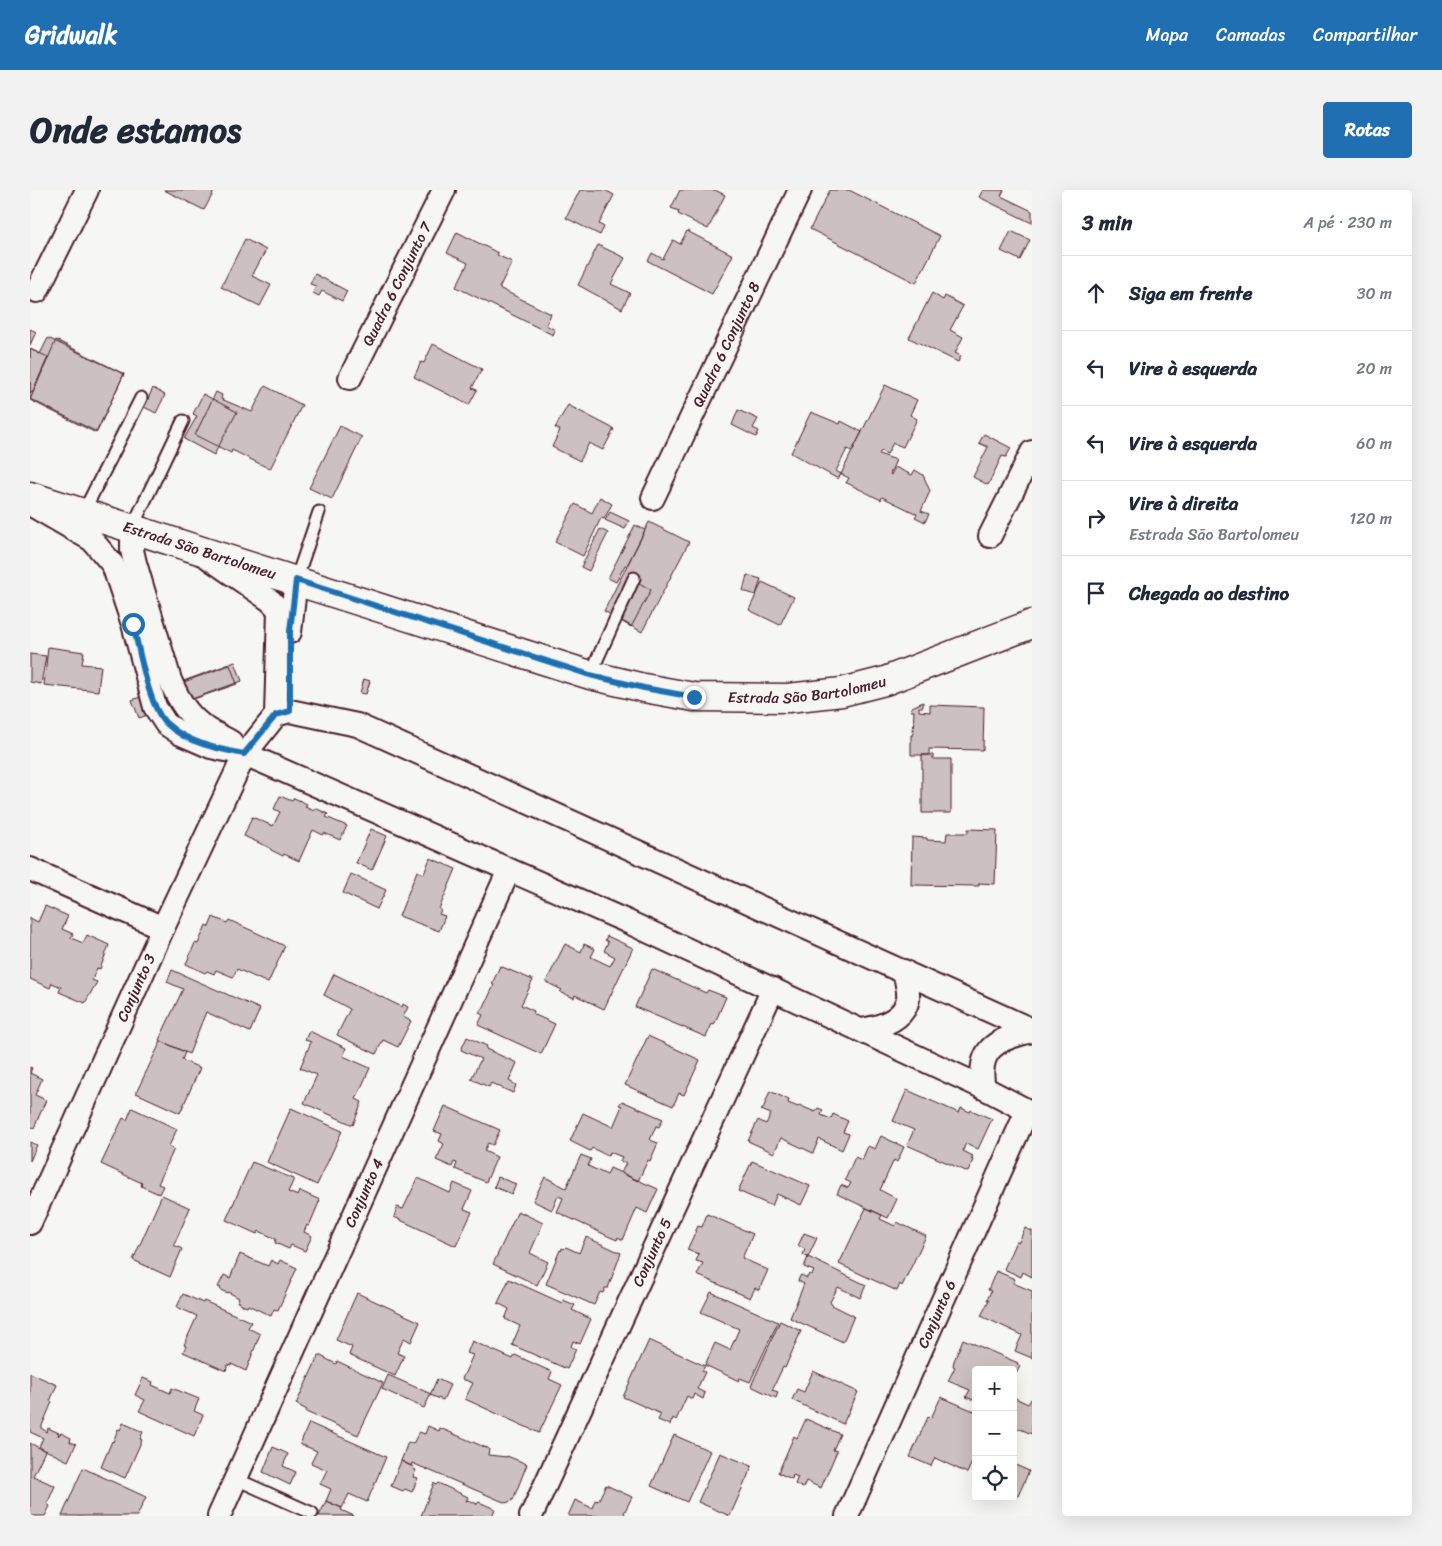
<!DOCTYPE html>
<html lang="pt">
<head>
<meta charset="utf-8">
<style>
  :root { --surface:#fff; --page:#f2f2f3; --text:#1f2937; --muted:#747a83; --line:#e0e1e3; --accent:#1f6fb2 }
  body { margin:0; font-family:Sriracha,sans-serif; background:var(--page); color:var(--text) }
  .controls { position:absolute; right:15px; bottom:15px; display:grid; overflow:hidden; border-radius:5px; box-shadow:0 5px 20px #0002 }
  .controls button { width:45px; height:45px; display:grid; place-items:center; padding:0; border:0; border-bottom:1px solid var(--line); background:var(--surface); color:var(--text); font:25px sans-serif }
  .stop { position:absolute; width:15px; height:15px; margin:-11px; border:4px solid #1f6fb2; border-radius:50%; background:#fff }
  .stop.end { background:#1f6fb2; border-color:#fff; box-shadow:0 1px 5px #0008 }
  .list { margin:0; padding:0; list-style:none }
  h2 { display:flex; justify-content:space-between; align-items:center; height:65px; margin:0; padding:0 20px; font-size:21px }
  h2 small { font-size:16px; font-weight:400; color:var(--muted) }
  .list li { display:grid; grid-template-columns:32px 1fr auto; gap:15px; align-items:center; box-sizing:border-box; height:75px; padding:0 20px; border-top:1px solid var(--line) }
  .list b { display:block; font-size:19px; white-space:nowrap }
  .list p { margin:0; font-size:16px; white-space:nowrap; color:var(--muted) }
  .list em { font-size:16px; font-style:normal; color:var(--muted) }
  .icon { flex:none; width:28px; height:28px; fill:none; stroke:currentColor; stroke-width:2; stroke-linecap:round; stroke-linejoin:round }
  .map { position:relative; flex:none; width:1002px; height:1326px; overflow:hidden; border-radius:5px }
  header { display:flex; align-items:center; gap:30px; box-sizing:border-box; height:70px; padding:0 25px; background:var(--accent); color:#fff }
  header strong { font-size:24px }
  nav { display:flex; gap:28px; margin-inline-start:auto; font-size:18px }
  .intro { display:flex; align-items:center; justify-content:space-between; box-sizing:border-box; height:120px; padding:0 30px }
  h1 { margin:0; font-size:35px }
  .button { padding:12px 22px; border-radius:5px; background:var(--accent); color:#fff; font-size:18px; font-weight:700 }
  main { display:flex; gap:30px; padding:0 30px }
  aside { flex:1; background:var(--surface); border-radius:5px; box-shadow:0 5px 20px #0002 }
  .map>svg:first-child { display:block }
  .building { fill:#ccc1c0; stroke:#4a1f2b }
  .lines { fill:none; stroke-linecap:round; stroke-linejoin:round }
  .service-casing { stroke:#4a1f2b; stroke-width:15 }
  .minor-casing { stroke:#4a1f2b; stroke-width:26 }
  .tertiary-casing { stroke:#4a1f2b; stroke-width:31 }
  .service { stroke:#f6f6f2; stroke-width:11 }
  .minor { stroke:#f6f6f2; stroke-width:22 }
  .tertiary { stroke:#f6f6f2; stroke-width:28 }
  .route { stroke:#1f6fb2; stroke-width:6 }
  .labels { text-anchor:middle; stroke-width:4; stroke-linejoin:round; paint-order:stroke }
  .street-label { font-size:15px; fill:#4a1f2b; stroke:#f6f6f2 }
</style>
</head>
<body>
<header>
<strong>Gridwalk</strong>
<nav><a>Mapa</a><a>Camadas</a><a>Compartilhar</a></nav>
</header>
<div class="intro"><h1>Onde estamos</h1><a class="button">Rotas</a></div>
<main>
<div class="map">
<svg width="1002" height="1326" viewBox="0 0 1002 1326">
  <rect width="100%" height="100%" fill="#f6f6f2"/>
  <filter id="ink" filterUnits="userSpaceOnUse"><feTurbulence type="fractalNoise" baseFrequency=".02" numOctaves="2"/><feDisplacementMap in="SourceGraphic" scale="10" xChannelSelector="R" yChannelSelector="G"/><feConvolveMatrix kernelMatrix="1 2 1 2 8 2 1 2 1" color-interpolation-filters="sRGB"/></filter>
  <g filter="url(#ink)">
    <path class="building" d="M 134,0 L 185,0 L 174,20 Z
      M 550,0 L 575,0 L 584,5 L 569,34 L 574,37 L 570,45 L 536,28 Z
      M 650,0 L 685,0 L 695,5 L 678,39 L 648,24 L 649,21 L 641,18 Z
      M 800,0 L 819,0 L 910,46 L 886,93 L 780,39 Z
      M 953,0 L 974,0 L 971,6 L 1002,21 L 1002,33 L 949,7 Z
      M 657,41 L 703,65 L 682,104 L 618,71 L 622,63 L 633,69 L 643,50 L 650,54 Z
      M 981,41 L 1000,50 L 990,70 L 971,61 Z
      M 427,42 L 468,63 L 467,65 L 482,72 L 469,98 L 521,124 L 516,135 L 525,140 L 523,145 L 426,97 L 438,73 L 417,63 Z
      M 215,49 L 236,60 L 222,86 L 241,95 L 230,116 L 191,97 Z
      M 568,55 L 595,68 L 581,94 L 600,103 L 592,119 L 548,95 Z
      M 285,84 L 317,101 L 312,111 L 292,101 L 289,106 L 283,103 L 286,96 L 280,94 Z
      M 902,103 L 913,110 L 915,106 L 933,116 L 920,140 L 933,147 L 925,163 L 931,166 L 928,172 L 879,148 Z
      M 0,139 L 6,142 L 0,155 Z
      M 18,148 L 94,184 L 67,242 L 0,209 L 0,159 L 10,164 Z
      M 26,150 L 94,184 L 66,243 L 0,210 Z
      M 403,154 L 452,179 L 442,198 L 447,200 L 439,215 L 384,187 L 391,172 L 394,173 Z
      M 0,159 L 18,167 L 2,203 L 0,202 Z
      M 855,195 L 887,210 L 880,225 L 887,229 L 873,257 L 863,253 L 857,264 L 851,261 L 849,264 L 866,270 L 860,284 L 861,285 L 865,277 L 882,285 L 885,280 L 893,285 L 900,301 L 891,321 L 899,324 L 895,332 L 885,327 L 887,324 L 852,307 L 851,310 L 817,293 L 816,293 L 819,288 L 811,284 Z
      M 235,196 L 272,215 L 240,279 L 202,260 L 201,263 L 165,245 L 186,202 L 192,205 L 191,209 L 222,222 Z
      M 123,198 L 135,205 L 126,223 L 114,217 Z
      M 173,204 L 207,222 L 184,265 L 154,249 L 167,226 L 163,224 Z
      M 538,215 L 584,239 L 573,260 L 559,253 L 550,271 L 522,257 L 530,240 L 525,238 Z
      M 708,220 L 728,229 L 723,238 L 729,241 L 726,247 L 702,235 Z
      M 781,222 L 810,234 L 811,231 L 832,242 L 822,261 L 817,259 L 806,281 L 811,284 L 808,289 L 761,263 Z
      M 310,236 L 332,247 L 302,309 L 279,298 Z
      M 954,244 L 981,258 L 976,267 L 972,266 L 958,295 L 943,287 L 958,257 L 949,253 Z
      M 570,307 L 582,314 L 574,329 L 571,328 L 553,366 L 525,352 L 545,314 L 562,323 Z
      M 580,322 L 599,331 L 595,339 L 575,330 Z
      M 619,332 L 659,352 L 612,442 L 574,421 Z
      M 605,335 L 615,340 L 597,376 L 595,375 L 586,392 L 578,388 Z
      M 570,339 L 578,343 L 559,381 L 551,377 Z
      M 717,385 L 731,389 L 726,405 L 713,401 Z
      M 604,390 L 621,400 L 601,437 L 584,427 Z
      M 732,392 L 764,407 L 750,435 L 719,420 Z
      M 18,457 L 54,462 L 52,474 L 71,476 L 68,501 L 14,495 Z
      M 0,464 L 16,466 L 11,494 L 0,492 Z
      M 205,472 L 212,491 L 109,528 L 102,510 Z
      M 200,475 L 207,494 L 158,511 L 151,493 Z
      M 334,489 L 340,491 L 336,504 L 330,503 Z
      M 893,512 L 893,517 L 889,517 L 889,521 L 900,522 L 900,515 L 954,517 L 953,560 L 899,559 L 899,565 L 881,565 L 881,545 L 883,545 L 884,521 L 881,521 L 882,517 Z
      M 892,565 L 903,565 L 903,569 L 921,569 L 921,623 L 892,623 Z
      M 250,606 L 262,611 L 264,608 L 277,614 L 275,617 L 284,621 L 285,618 L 298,624 L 296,627 L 317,636 L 310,650 L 294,643 L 293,645 L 283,640 L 269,671 L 254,664 L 253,666 L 241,660 L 240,658 L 214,646 L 222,627 L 243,636 L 250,622 L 244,619 Z
      M 341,639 L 357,646 L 342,680 L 326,673 Z
      M 938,639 L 967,640 L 965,694 L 949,693 L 949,696 L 881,695 L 882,647 L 897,648 L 897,650 L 916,651 L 917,643 L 938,643 Z
      M 400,668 L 426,679 L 409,719 L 411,720 L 409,724 L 415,726 L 409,741 L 369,726 L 387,681 L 394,684 Z
      M 321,684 L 356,700 L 347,719 L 313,703 Z
      M 15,716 L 38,726 L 32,739 L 43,744 L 41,748 L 53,753 L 57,745 L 79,755 L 70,779 L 67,778 L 62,790 L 67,792 L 55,813 L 29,802 L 31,797 L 22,793 L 20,798 L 0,789 L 0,728 L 8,732 Z
      M 183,727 L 197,733 L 199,730 L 255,756 L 238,793 L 207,779 L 203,787 L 186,780 L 184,784 L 177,781 L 175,783 L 156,774 L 165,753 L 168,754 L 176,735 L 179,737 Z
      M 577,746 L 603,758 L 574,819 L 545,805 L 544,808 L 530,802 L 532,800 L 516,792 L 535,754 L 551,762 L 554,754 L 565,759 L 561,767 L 580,776 L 585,767 L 574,761 L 578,752 L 575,750 Z
      M 470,776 L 503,790 L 491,815 L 504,821 L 503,824 L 525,834 L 511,864 L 448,835 L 453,825 L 449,823 L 451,819 L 453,819 L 464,795 L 462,794 Z
      M 622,779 L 676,803 L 678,800 L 696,807 L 684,835 L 682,834 L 676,847 L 605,817 Z
      M 142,780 L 230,819 L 220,842 L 176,822 L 159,864 L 129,850 L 153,799 L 137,792 Z
      M 304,784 L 372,817 L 373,814 L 378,817 L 373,827 L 381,831 L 368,857 L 353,850 L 346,864 L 307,845 L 320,819 L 294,805 Z
      M 279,841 L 316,858 L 313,866 L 340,878 L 326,909 L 332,912 L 323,935 L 274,913 L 287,885 L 270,878 L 281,852 L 275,850 Z
      M 618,846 L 670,870 L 654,905 L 649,903 L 643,916 L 595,895 Z
      M 437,847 L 457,856 L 456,859 L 487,873 L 479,891 L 486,895 L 483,903 L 461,893 L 459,897 L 441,889 L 451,869 L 431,860 Z
      M 131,851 L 155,862 L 152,870 L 170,878 L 150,923 L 106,903 Z
      M 0,877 L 2,878 L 0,883 L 12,889 L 5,905 L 16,910 L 4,938 L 0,936 Z
      M 877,900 L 929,923 L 931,918 L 940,922 L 941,920 L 962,929 L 948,959 L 936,953 L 934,958 L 933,961 L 943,966 L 941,969 L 943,970 L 938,982 L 877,955 L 884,940 L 863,931 Z
      M 740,901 L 759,910 L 758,913 L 768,917 L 769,915 L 785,922 L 788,918 L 793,920 L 791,925 L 801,929 L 803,924 L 818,931 L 813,942 L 819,944 L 812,960 L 789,949 L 783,963 L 751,948 L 744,963 L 718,951 L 728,930 L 736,934 L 741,924 L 731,920 L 733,919 Z
      M 592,911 L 633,929 L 629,937 L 626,936 L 620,950 L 628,953 L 620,971 L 618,970 L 608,991 L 591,983 L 596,973 L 590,971 L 592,967 L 580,962 L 578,966 L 562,958 L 560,961 L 540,951 L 553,923 L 583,937 L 592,916 L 589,915 Z
      M 415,916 L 470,940 L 463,955 L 458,953 L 454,961 L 467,967 L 456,992 L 425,979 L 427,973 L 424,972 L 422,977 L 406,970 L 414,954 L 409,951 L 412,944 L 404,941 Z
      M 102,918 L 147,939 L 139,956 L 144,959 L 128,994 L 133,996 L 129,1004 L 111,996 L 112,993 L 71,974 L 93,928 L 97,930 Z
      M 261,918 L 312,941 L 287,995 L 237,972 Z
      M 851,946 L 874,957 L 867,972 L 864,970 L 850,1000 L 867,1009 L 858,1028 L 807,1004 L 811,995 L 818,998 L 821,993 L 815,990 L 825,967 L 832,970 L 838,956 L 845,959 Z
      M 0,952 L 7,955 L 0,971 Z
      M 551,965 L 561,969 L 558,976 L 577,985 L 580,978 L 628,999 L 617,1023 L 607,1018 L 593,1050 L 588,1047 L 587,1050 L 580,1047 L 527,1022 L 533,1008 L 528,1006 L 522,1020 L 503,1011 L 515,987 L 536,998 Z
      M 722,971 L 780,996 L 771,1015 L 747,1004 L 742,1016 L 708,1001 Z
      M 222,972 L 264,989 L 258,1002 L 268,1006 L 270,1001 L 290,1010 L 279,1036 L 277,1035 L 274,1042 L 282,1046 L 275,1061 L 261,1055 L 259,1059 L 245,1053 L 246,1049 L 229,1041 L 227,1044 L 196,1030 Z
      M 468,987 L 486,994 L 482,1004 L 464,997 Z
      M 388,988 L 420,1003 L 424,993 L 442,1001 L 434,1019 L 442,1022 L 426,1056 L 364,1027 L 367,1017 L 373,1019 Z
      M 132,1005 L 160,1018 L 144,1055 L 152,1059 L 140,1087 L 103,1070 Z
      M 836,1018 L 852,1025 L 850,1029 L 865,1036 L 867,1032 L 896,1046 L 872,1096 L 870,1094 L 867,1101 L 809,1074 Z
      M 488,1021 L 513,1033 L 500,1063 L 518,1072 L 507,1095 L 463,1074 Z
      M 677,1024 L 723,1044 L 712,1068 L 738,1080 L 729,1100 L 725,1098 L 720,1108 L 667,1085 L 673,1073 L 666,1071 L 669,1064 L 657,1060 L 668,1036 L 672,1037 Z
      M 995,1038 L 1002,1041 L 1002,1087 L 993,1082 L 991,1087 L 974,1079 L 986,1051 L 989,1052 Z
      M 774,1043 L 787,1048 L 778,1067 L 773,1065 L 775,1059 L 768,1056 Z
      M 556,1047 L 591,1063 L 578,1098 L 575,1098 L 573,1103 L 570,1102 L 564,1115 L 516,1094 L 530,1060 L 531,1061 L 532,1058 L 534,1059 L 536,1057 L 549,1063 Z
      M 210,1064 L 238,1076 L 241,1070 L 248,1074 L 250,1070 L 267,1078 L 248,1120 L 244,1119 L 241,1126 L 218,1115 L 217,1117 L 209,1114 L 210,1112 L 207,1112 L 209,1108 L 198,1102 L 198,1103 L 190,1100 L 191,1098 L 188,1097 L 194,1085 L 200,1088 Z
      M 778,1067 L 836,1095 L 830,1108 L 808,1097 L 800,1112 L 802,1115 L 824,1126 L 813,1152 L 760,1128 L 774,1094 L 768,1091 L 770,1086 L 771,1085 L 777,1088 L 779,1084 L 782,1085 L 784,1081 L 774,1077 Z
      M 966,1081 L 985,1089 L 983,1093 L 1002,1101 L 1002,1168 L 985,1161 L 992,1145 L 951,1126 L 959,1110 L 957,1110 L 961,1101 L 958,1100 Z
      M 479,1089 L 532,1113 L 533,1110 L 545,1115 L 542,1120 L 561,1129 L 550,1154 L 543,1151 L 541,1157 L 546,1159 L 537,1179 L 482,1155 L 490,1136 L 475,1129 L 479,1119 L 468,1113 Z
      M 681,1102 L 748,1132 L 720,1192 L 710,1188 L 709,1191 L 675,1175 L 685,1153 L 700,1160 L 709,1139 L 671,1122 Z
      M 327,1103 L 390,1132 L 381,1152 L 374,1148 L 367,1163 L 374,1166 L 365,1186 L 319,1165 L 322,1157 L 306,1150 Z
      M 153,1104 L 173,1113 L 174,1111 L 221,1132 L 218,1138 L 230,1144 L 216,1181 L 201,1174 L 201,1176 L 198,1175 L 196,1181 L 153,1162 L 156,1156 L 154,1155 L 167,1126 L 147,1117 Z
      M 750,1131 L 771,1141 L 755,1178 L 753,1177 L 743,1198 L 742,1200 L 748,1202 L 746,1208 L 721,1196 Z
      M 933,1149 L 988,1173 L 987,1174 L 990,1176 L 983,1190 L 983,1180 L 946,1180 L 946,1211 L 936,1207 L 940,1200 L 918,1191 L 925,1177 L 923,1176 L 924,1171 Z
      M 619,1150 L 675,1176 L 672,1181 L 675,1182 L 667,1199 L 675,1203 L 673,1209 L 664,1204 L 662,1209 L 657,1206 L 646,1230 L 643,1228 L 640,1235 L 628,1230 L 631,1224 L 593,1207 Z
      M 442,1151 L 483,1169 L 485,1165 L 522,1182 L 519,1189 L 532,1195 L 509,1243 L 435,1209 L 443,1193 L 432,1189 L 443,1165 L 437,1163 Z
      M 289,1165 L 306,1174 L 307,1171 L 353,1193 L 328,1245 L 276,1222 L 277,1220 L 266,1214 Z
      M 783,1181 L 828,1202 L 813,1234 L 762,1210 L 767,1199 L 774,1202 Z
      M 0,1183 L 27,1195 L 20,1211 L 22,1212 L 11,1238 L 17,1242 L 18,1238 L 29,1243 L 28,1246 L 31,1243 L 41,1248 L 40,1252 L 46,1254 L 38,1271 L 9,1257 L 13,1248 L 0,1242 Z
      M 358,1185 L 401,1204 L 394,1218 L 352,1199 Z
      M 113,1188 L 123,1192 L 122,1195 L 140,1203 L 142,1198 L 169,1209 L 164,1221 L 173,1225 L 164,1246 L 109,1221 L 115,1210 L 105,1205 Z
      M 407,1189 L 420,1195 L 413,1210 L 400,1205 Z
      M 911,1207 L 946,1222 L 946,1271 L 943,1270 L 937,1283 L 905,1268 L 901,1276 L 880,1267 L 898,1227 L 901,1228 Z
      M 983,1207 L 998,1214 L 1002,1208 L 1002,1244 L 983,1236 Z
      M 776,1229 L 810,1244 L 803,1260 L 807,1261 L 791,1298 L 776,1291 L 773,1298 L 765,1294 L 768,1287 L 763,1285 L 762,1289 L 748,1283 L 764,1246 L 767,1248 Z
      M 93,1233 L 113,1242 L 110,1249 L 112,1250 L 95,1288 L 71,1277 L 82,1251 L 83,1252 L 88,1239 L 90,1240 Z
      M 279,1233 L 356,1267 L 337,1312 L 319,1304 L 312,1318 L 296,1311 L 301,1299 L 290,1294 L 297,1280 L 281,1273 L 287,1261 L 270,1254 Z
      M 398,1236 L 409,1241 L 410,1238 L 459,1259 L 458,1265 L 477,1267 L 477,1266 L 497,1274 L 483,1310 L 476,1313 L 382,1273 L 381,1276 L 371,1271 L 378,1252 L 383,1254 L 389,1242 L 395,1244 Z
      M 644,1245 L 680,1261 L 657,1312 L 621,1296 Z
      M 0,1253 L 15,1261 L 3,1286 L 25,1296 L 17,1314 L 20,1316 L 15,1326 L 0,1326 Z
      M 243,1257 L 258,1264 L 253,1276 L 266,1282 L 260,1295 L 233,1282 Z
      M 690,1263 L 722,1276 L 700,1326 L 668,1312 Z
      M 371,1271 L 384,1277 L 383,1279 L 386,1280 L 383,1287 L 388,1288 L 382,1302 L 375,1299 L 373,1301 L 361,1296 Z
      M 983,1274 L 999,1281 L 988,1306 L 983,1304 Z
      M 53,1278 L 116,1307 L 107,1326 L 32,1326 Z
      M 404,1293 L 406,1295 L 408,1293 L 438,1307 L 436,1311 L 439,1310 L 447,1314 L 446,1315 L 449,1312 L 465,1319 L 462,1326 L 391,1326 Z
      M 576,1295 L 602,1307 L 594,1323 L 597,1326 L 538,1326 L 545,1310 L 562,1318 L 565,1310 L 568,1311 Z
      M 296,1311 L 312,1318 L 311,1320 L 324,1326 L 289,1326 Z"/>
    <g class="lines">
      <defs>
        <path id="service" d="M 53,323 L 111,208
          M 102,338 L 153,231
          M 266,390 L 289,322
          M 560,485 L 604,388
          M 206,1289 L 282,1323"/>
        <g id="minor">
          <path d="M 7,101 L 57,0"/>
          <path id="s1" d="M 320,188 L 414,0"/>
          <path id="s2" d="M 623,308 L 770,0"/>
          <path d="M 0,314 L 62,350 L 83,375 L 103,434 L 125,517 L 136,534 L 151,544 L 181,557 L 215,564 L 596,731 L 954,898 L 1002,923"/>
          <path d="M 102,338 L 102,360 L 105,373 L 140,490 C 149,511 159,528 179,540 C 186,544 194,548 201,552"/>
          <path d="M 960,346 L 1002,262"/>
          <path d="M 179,368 L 241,411 L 249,420 L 246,525"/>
          <path d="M 260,442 L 266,390"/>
          <path d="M 0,679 L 133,738"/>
          <path d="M 832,840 C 850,837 874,830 878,809 C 879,800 876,790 874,781"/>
          <path d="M 954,898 C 946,858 967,849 1002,841"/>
          <path id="s3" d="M 0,1033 L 133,738 L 215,564 L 246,525 L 260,521 L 327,535 L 1002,840"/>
          <path id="s4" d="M 189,1326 L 479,680"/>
          <path id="s5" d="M 501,1326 L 743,799"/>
          <path id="s6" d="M 817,1326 L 997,921"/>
        </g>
        <g id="tertiary">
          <path id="s7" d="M 0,306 L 560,485 L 614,498 L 664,507 L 758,508 L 812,502 L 855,491 L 1002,434"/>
        </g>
      </defs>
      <use href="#service" class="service-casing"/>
      <use href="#minor" class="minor-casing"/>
      <use href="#tertiary" class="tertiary-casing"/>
      <use href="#service" class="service"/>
      <use href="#minor" class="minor"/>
      <use href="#tertiary" class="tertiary"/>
    </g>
  </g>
  <g class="lines" filter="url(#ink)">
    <path class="route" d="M 103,434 C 109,458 119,519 137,534 C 157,553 188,559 214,564 L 246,525 L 260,521 L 260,441 L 266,390 L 560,485 L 614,498 L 664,507"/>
  </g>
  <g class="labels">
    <g class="street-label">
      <text dy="5" stroke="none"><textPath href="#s1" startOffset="105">Quadra 6 Conjunto 7</textPath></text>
      <text dy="5" stroke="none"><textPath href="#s2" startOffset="170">Quadra 6 Conjunto 8</textPath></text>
      <text dy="5" stroke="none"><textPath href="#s7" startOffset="178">Estrada São Bartolomeu</textPath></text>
      <text dy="5" stroke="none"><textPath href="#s7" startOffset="808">Estrada São Bartolomeu</textPath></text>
      <text dy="5" stroke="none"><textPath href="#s3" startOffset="258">Conjunto 3</textPath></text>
      <text dy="5" stroke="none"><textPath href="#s4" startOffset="354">Conjunto 4</textPath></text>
      <text dy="5" stroke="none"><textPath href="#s5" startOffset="290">Conjunto 5</textPath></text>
      <text dy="5" stroke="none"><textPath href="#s6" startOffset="221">Conjunto 6</textPath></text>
    </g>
  </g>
</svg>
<div class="controls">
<button>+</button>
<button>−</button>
<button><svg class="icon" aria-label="locate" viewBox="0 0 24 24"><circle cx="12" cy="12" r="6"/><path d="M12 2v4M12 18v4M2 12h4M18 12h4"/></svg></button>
</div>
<div class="stop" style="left:103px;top:434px"></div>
<div class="stop end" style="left:664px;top:507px"></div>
</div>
<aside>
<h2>3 min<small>A pé · 230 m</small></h2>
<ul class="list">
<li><svg class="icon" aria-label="ahead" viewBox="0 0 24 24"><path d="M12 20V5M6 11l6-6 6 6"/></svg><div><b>Siga em frente</b></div><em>30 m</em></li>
<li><svg class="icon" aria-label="left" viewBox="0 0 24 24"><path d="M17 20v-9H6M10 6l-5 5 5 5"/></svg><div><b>Vire à esquerda</b></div><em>20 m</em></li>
<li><svg class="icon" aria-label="left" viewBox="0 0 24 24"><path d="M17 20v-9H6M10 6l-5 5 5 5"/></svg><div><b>Vire à esquerda</b></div><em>60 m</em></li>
<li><svg class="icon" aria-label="right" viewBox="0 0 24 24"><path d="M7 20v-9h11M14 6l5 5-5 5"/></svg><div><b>Vire à direita</b><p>Estrada São Bartolomeu</p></div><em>120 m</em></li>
<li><svg class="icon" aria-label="arrive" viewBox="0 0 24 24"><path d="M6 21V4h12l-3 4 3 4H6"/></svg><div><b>Chegada ao destino</b></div></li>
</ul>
</aside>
</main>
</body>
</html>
